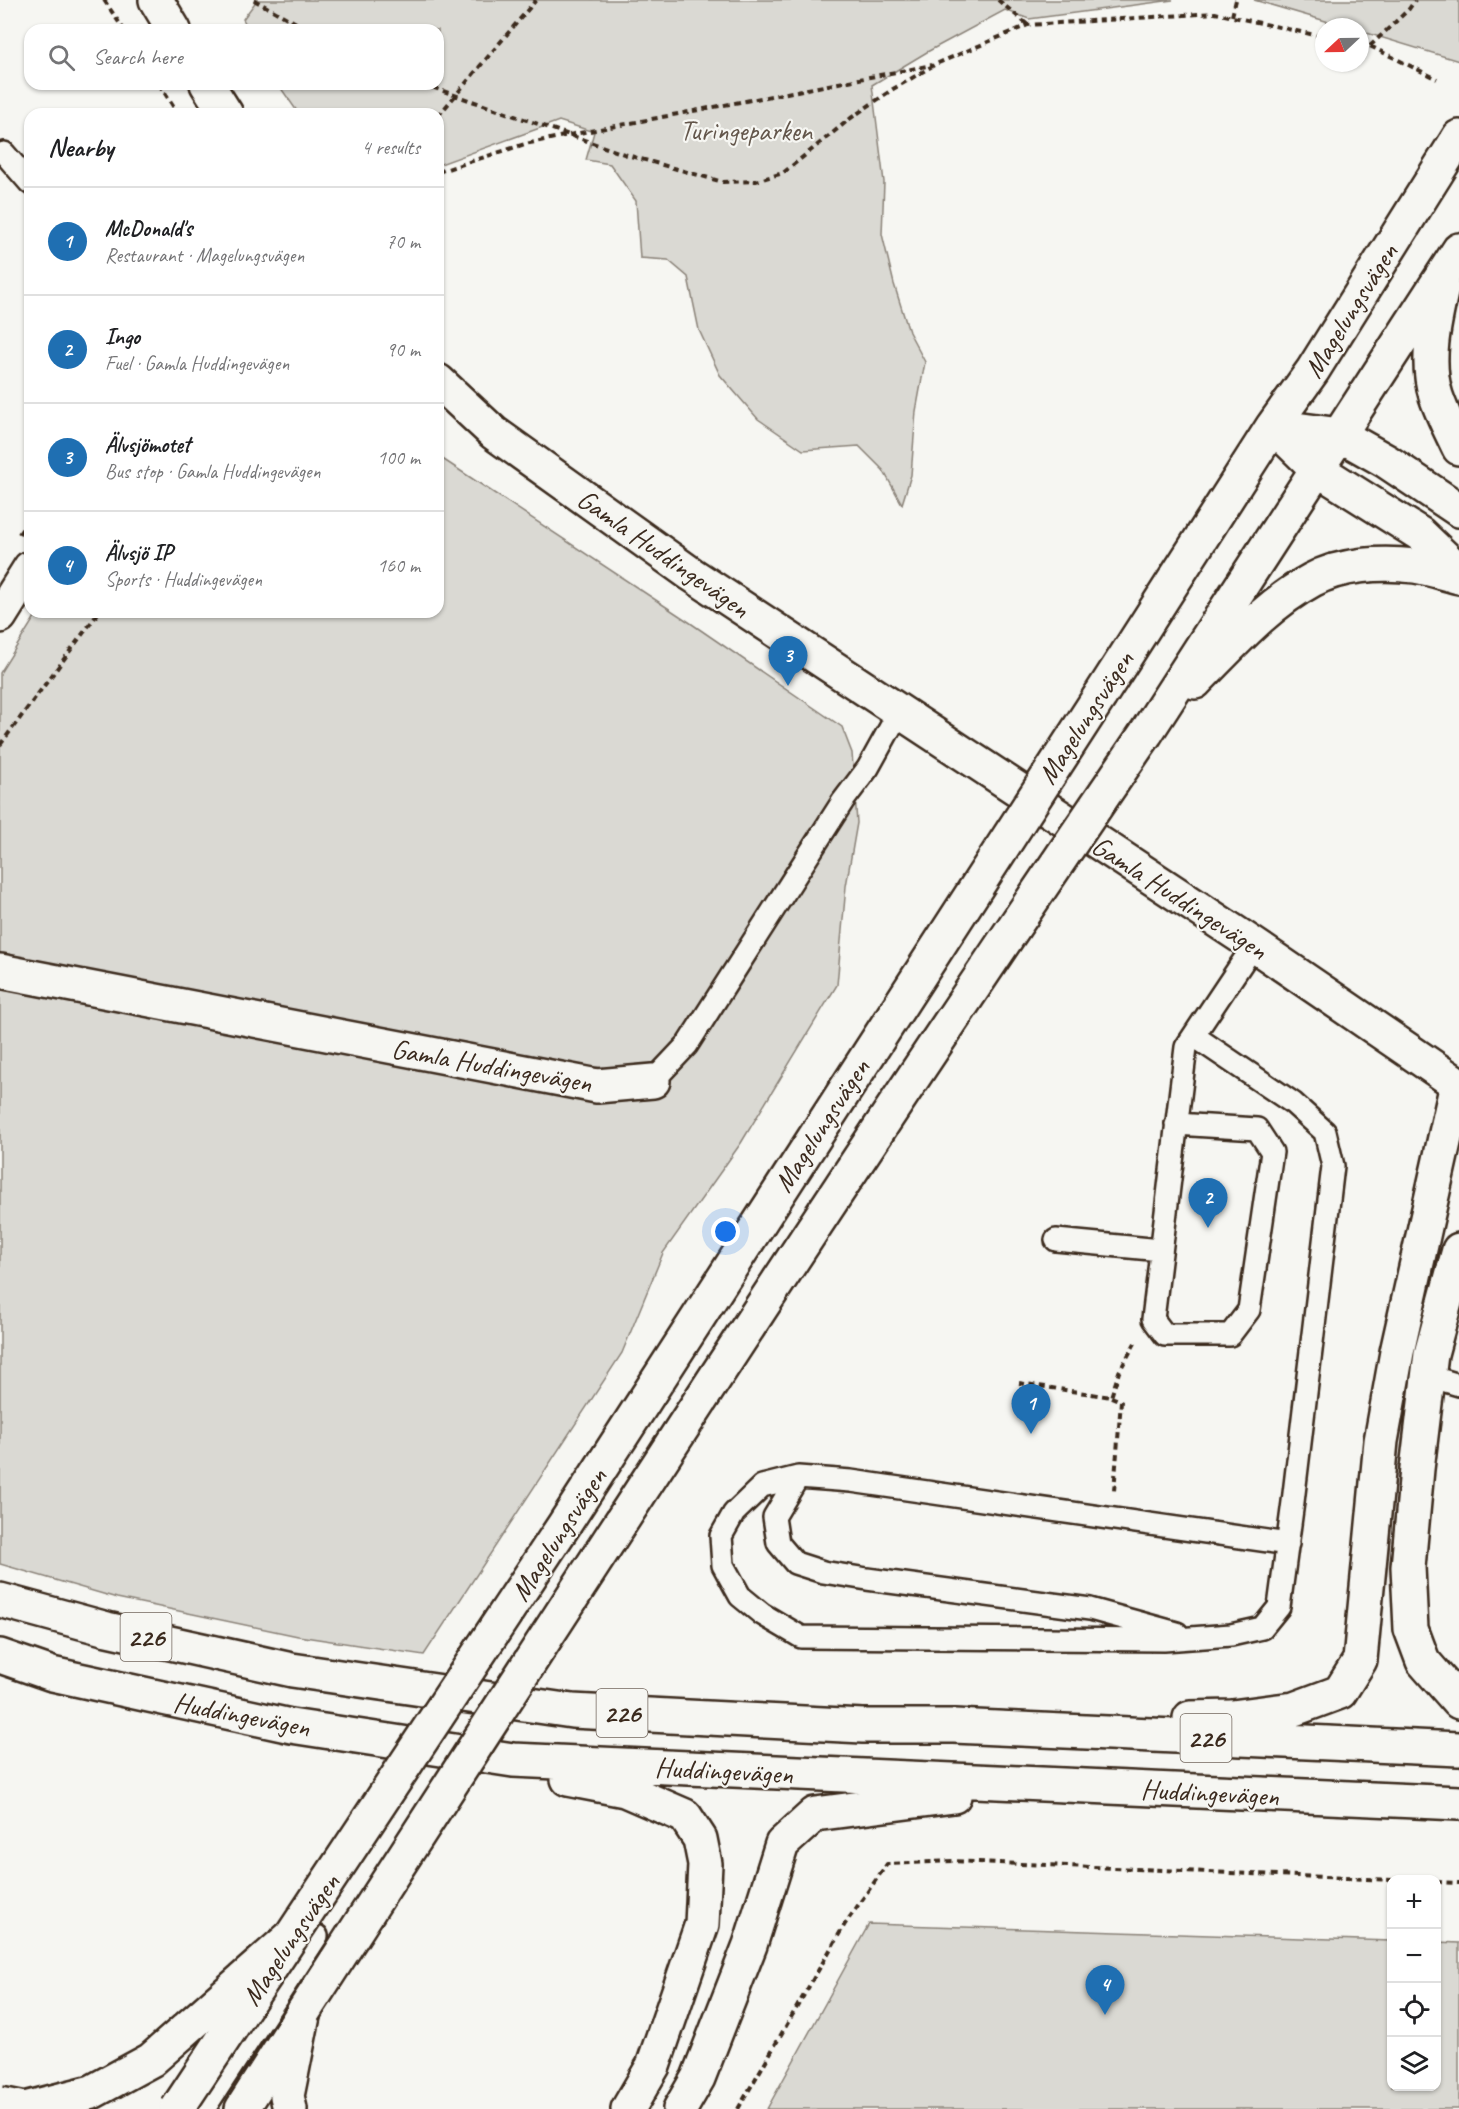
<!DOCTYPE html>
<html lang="en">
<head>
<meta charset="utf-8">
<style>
  :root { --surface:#fff; --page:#f6f6f6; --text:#202124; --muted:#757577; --line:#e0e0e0; --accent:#1f6fb2 }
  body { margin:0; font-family:Caveat,sans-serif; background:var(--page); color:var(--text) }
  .controls { position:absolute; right:18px; bottom:18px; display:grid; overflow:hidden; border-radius:12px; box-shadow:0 2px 4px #0004 }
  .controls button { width:54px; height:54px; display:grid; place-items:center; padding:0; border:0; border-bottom:2px solid var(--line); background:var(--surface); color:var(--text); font:30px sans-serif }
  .compass { position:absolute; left:1315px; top:18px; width:54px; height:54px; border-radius:50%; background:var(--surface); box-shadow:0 2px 4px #0004; rotate:248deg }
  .you { position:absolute; left:726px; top:1232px; width:21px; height:21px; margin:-15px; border:4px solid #fff; border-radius:50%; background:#1a73e8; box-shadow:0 0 0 9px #1a73e833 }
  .badge { display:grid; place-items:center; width:39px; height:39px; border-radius:50%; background:var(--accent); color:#fff; font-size:20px; font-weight:700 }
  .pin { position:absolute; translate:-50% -50px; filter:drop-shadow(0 2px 3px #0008) }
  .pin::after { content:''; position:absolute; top:32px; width:21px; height:18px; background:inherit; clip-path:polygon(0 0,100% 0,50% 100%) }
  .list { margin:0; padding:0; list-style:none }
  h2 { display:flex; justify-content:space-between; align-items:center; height:78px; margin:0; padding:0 24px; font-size:26px }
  h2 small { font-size:20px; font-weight:400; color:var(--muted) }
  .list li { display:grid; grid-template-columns:39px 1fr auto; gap:18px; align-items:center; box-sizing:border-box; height:108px; padding:0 24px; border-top:2px solid var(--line) }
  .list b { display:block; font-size:22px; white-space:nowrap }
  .list p { margin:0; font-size:20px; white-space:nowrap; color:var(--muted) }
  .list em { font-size:20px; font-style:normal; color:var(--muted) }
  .icon { flex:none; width:33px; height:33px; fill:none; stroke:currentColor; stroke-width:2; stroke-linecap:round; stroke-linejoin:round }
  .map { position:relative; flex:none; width:1459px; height:2109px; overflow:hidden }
  .search { position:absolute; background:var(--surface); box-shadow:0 2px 4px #0004; left:24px; top:24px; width:420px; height:66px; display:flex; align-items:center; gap:15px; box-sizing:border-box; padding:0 21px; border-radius:18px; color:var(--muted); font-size:22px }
  .panel { position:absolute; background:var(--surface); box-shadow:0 2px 4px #0004; left:24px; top:108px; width:420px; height:510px; border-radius:18px }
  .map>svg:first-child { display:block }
  .green { fill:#dad9d3; stroke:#8a8278; stroke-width:1.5 }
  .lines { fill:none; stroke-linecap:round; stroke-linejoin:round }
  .lane-casing { stroke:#3b2a1e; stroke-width:26 }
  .street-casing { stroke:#3b2a1e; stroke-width:38 }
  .secondary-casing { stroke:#3b2a1e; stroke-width:38 }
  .primary-casing { stroke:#3b2a1e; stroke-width:38 }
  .path { stroke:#3b2a1e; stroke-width:4; stroke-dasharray:6 4.5; stroke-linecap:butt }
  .lane { stroke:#f6f6f2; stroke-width:21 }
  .street { stroke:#f6f6f2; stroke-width:33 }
  .secondary { stroke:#f6f6f2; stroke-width:33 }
  .primary { stroke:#f6f6f2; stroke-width:33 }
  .secondary-bridge-casing { stroke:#3b2a1e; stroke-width:38; stroke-linecap:butt }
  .primary-bridge-casing { stroke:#3b2a1e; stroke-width:38; stroke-linecap:butt }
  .secondary-bridge { stroke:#f6f6f2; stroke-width:33 }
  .primary-bridge { stroke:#f6f6f2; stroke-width:33 }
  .labels { text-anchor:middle; stroke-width:4.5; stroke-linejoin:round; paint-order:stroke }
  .shield { fill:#f6f6f2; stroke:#73675e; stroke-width:1.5 }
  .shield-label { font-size:27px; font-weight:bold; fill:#3b2a1e }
  .park-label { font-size:28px; fill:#63564b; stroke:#f6f6f2 }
  .street-label { font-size:28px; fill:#3b2a1e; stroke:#f6f6f2 }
</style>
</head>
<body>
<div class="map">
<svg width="1459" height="2109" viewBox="0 0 1459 2109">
  <rect width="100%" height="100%" fill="#f6f6f2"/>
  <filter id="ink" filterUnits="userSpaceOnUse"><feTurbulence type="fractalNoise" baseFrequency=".0167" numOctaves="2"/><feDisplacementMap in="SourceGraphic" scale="12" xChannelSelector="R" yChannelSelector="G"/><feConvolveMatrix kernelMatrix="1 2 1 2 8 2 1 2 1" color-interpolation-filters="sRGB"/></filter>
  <g filter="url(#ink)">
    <path class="green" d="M 257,0 L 1173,0 L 1029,19 L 1005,10 L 927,52 L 872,85 L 884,182 L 882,234 L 894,284 L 909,332 L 925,362 L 916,411 L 911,475 L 902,504 L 883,470 L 859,446 L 803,450 L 758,419 L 720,375 L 699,330 L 688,277 L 668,260 L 640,258 L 636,201 L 610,164 L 586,160 L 594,132 L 559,121 L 438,165 L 438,114 L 299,114 L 278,84 L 438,84 L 438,30 L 249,30 L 243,19 Z
      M 1254,0 L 1459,0 L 1459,61 L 1360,31 L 1360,27 L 1346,27 Z
      M 438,456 L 689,622 L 842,727 L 852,753 L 857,823 L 846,886 L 837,985 L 741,1143 L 663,1253 L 622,1353 L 424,1655 L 298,1636 L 117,1598 L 0,1564 L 0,673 L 38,612 L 438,612 Z
      M 869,1924 L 1391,1941 L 1392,2086 L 1436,2086 L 1437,1942 L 1459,1943 L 1459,2109 L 767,2109 Z"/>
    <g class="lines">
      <defs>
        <path id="lane" d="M 4,153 L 30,183
          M 1194,1036 L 1293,1103 L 1325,1132 L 1333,1166 L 1293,1502 L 1279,1607 L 1262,1628 L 1231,1635 L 1164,1640 L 801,1637 L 762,1614 L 740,1596 L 723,1565 L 721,1536 L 734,1513 L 762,1486 L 798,1477 L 851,1481 L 1288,1544
          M 653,1081 L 687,1045 L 843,801 L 868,768 L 899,712
          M 1176,1124 L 1257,1129 L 1272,1152 L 1249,1310 L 1230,1335 L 1165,1335 L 1153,1319 L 1186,1047 L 1254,945
          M 1056,1240 L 1161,1250
          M 1429,1376 L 1459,1385
          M 798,1477 L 774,1517 L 778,1543 L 795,1563 L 823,1572 L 867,1579 L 1090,1609 L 1177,1633
          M 204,2109 L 317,1936"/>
        <path id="street" d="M 0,616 L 30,568
          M 0,971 L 597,1086 L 653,1081"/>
        <path id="secondary" d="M 156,0 L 174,30
          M 207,84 L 226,114
          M 1442,288 C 1434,323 1425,361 1436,396 C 1442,414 1451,431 1459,448
          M 438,381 L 494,433 L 691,574 L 1254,945 L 1459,1085
          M 1273,426 L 1317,469 L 1420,534 L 1459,571
          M 1273,426 L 1340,435 L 1386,461 L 1459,510
          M 1195,682 C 1231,646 1266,605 1312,580 C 1341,564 1382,562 1415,566 C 1429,568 1444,573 1459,577
          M 1100,696 L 1273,426 L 1313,370 L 1459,137
          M 1146,733 L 1459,250
          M 242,2109 L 304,2012"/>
        <path id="primary" d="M 1459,1250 L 1431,1354 L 1417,1469 L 1408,1567 L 1411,1629 L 1423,1661 L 1459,1702
          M 0,1600 L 107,1629 L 292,1670 L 572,1711 L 863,1726 L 954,1726 L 1459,1749
          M 0,1656 L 52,1674 L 291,1726 L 513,1760 L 1459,1803
          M 1190,1718 L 1232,1717 L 1294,1709 L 1340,1692 L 1360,1660 L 1381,1441 L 1397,1352 L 1457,1084
          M 568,1779 L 625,1790 L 685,1816 L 700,1839 L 705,1864 L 702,1924 L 653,2066 L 628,2109
          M 290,2109 L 287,2096 L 304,2011
          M 680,2109 L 698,2078 L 750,1945 L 782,1844 L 815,1814 L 954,1796"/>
      </defs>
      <use href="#lane" class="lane-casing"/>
      <use href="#street" class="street-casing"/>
      <use href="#secondary" class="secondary-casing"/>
      <use href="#primary" class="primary-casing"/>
      <path class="path" d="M 104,0 L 124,30
        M 254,0 L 309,30
        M 998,0 L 1028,25
        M 1232,16 L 1236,0
        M 1360,44 L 1370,46 L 1437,79
        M 1370,46 L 1409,9 L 1415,0
        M 159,84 L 178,114
        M 423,84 L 627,155 L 723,182 L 756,181 L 783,173 L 851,118 L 893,89 L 936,64 L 1028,25 L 1215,13 L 1324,37
        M 438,116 L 536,0
        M 438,172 L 525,144 L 569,135 L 932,65
        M 19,534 L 30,517
        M 0,745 L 99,612
        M 1019,1383 L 1111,1397 L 1119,1372 L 1135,1343
        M 1111,1397 L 1121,1401 L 1114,1491
        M 1436,1882 L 1459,1883
        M 738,2109 L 845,1924 L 887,1864 L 953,1861 L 1392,1880"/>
      <use href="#lane" class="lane"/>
      <use href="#street" class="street"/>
      <use href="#secondary" class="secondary"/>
      <use href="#primary" class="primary"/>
      <defs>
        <path id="secondary-bridge" d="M 304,2011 C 581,1583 857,1154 1146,733
          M 177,2109 L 564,1525 L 1100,696"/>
        <path id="primary-bridge" d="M 0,2104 L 25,2109 L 92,2092 L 151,2060 L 293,1935"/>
      </defs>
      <use href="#secondary-bridge" class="secondary-bridge-casing"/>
      <use href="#primary-bridge" class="primary-bridge-casing"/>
      <use href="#secondary-bridge" class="secondary-bridge"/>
      <use href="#primary-bridge" class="primary-bridge"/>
    </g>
  </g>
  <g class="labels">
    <g class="shield">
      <rect x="120.5" y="1613" width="51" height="48" rx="4.5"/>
      <rect x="596.5" y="1689" width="51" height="48" rx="4.5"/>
      <rect x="1180.5" y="1714" width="51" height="48" rx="4.5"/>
    </g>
    <g class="shield-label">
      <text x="146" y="1646">226</text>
      <text x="622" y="1722">226</text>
      <text x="1206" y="1747">226</text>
    </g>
    <g class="park-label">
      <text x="746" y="140">Turingeparken</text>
    </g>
    <g class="street-label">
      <text transform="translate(1350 310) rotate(-58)" y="10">Magelungsvägen</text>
      <text transform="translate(664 553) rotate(35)" y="10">Gamla Huddingevägen</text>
      <text transform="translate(1085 717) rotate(-57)" y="10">Magelungsvägen</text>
      <text transform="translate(1180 897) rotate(33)" y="10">Gamla Huddingevägen</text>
      <text transform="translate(492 1065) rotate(10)" y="10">Gamla Huddingevägen</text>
      <text transform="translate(821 1125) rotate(-57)" y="10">Magelungsvägen</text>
      <text transform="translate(558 1534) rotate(-57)" y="10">Magelungsvägen</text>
      <text transform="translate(242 1714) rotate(11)" y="10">Huddingevägen</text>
      <text transform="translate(724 1770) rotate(3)" y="10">Huddingevägen</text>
      <text transform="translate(1210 1792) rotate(3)" y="10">Huddingevägen</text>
      <text transform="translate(290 1939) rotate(-56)" y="10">Magelungsvägen</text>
    </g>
  </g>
</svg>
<div class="controls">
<button>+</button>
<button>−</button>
<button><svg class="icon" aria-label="locate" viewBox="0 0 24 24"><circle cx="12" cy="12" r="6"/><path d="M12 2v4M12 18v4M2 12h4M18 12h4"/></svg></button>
<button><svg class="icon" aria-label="layers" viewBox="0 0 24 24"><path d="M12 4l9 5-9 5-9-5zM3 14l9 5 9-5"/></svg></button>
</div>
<svg class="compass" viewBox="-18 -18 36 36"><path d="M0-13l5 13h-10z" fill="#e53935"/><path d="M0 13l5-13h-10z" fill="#757577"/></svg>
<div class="you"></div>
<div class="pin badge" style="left:1031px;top:1434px">1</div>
<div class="pin badge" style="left:1208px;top:1228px">2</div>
<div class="pin badge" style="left:788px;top:686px">3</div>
<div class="pin badge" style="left:1105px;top:2015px">4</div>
<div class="search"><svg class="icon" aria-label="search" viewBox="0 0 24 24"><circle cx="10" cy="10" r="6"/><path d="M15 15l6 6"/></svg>Search here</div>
<section class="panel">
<h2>Nearby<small>4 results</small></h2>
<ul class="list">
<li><span class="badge">1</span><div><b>McDonald's</b><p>Restaurant · Magelungsvägen</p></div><em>70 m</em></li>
<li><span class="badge">2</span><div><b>Ingo</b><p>Fuel · Gamla Huddingevägen</p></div><em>90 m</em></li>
<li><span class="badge">3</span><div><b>Älvsjömotet</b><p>Bus stop · Gamla Huddingevägen</p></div><em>100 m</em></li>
<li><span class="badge">4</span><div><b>Älvsjö IP</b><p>Sports · Huddingevägen</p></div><em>160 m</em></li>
</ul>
</section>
</div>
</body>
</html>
